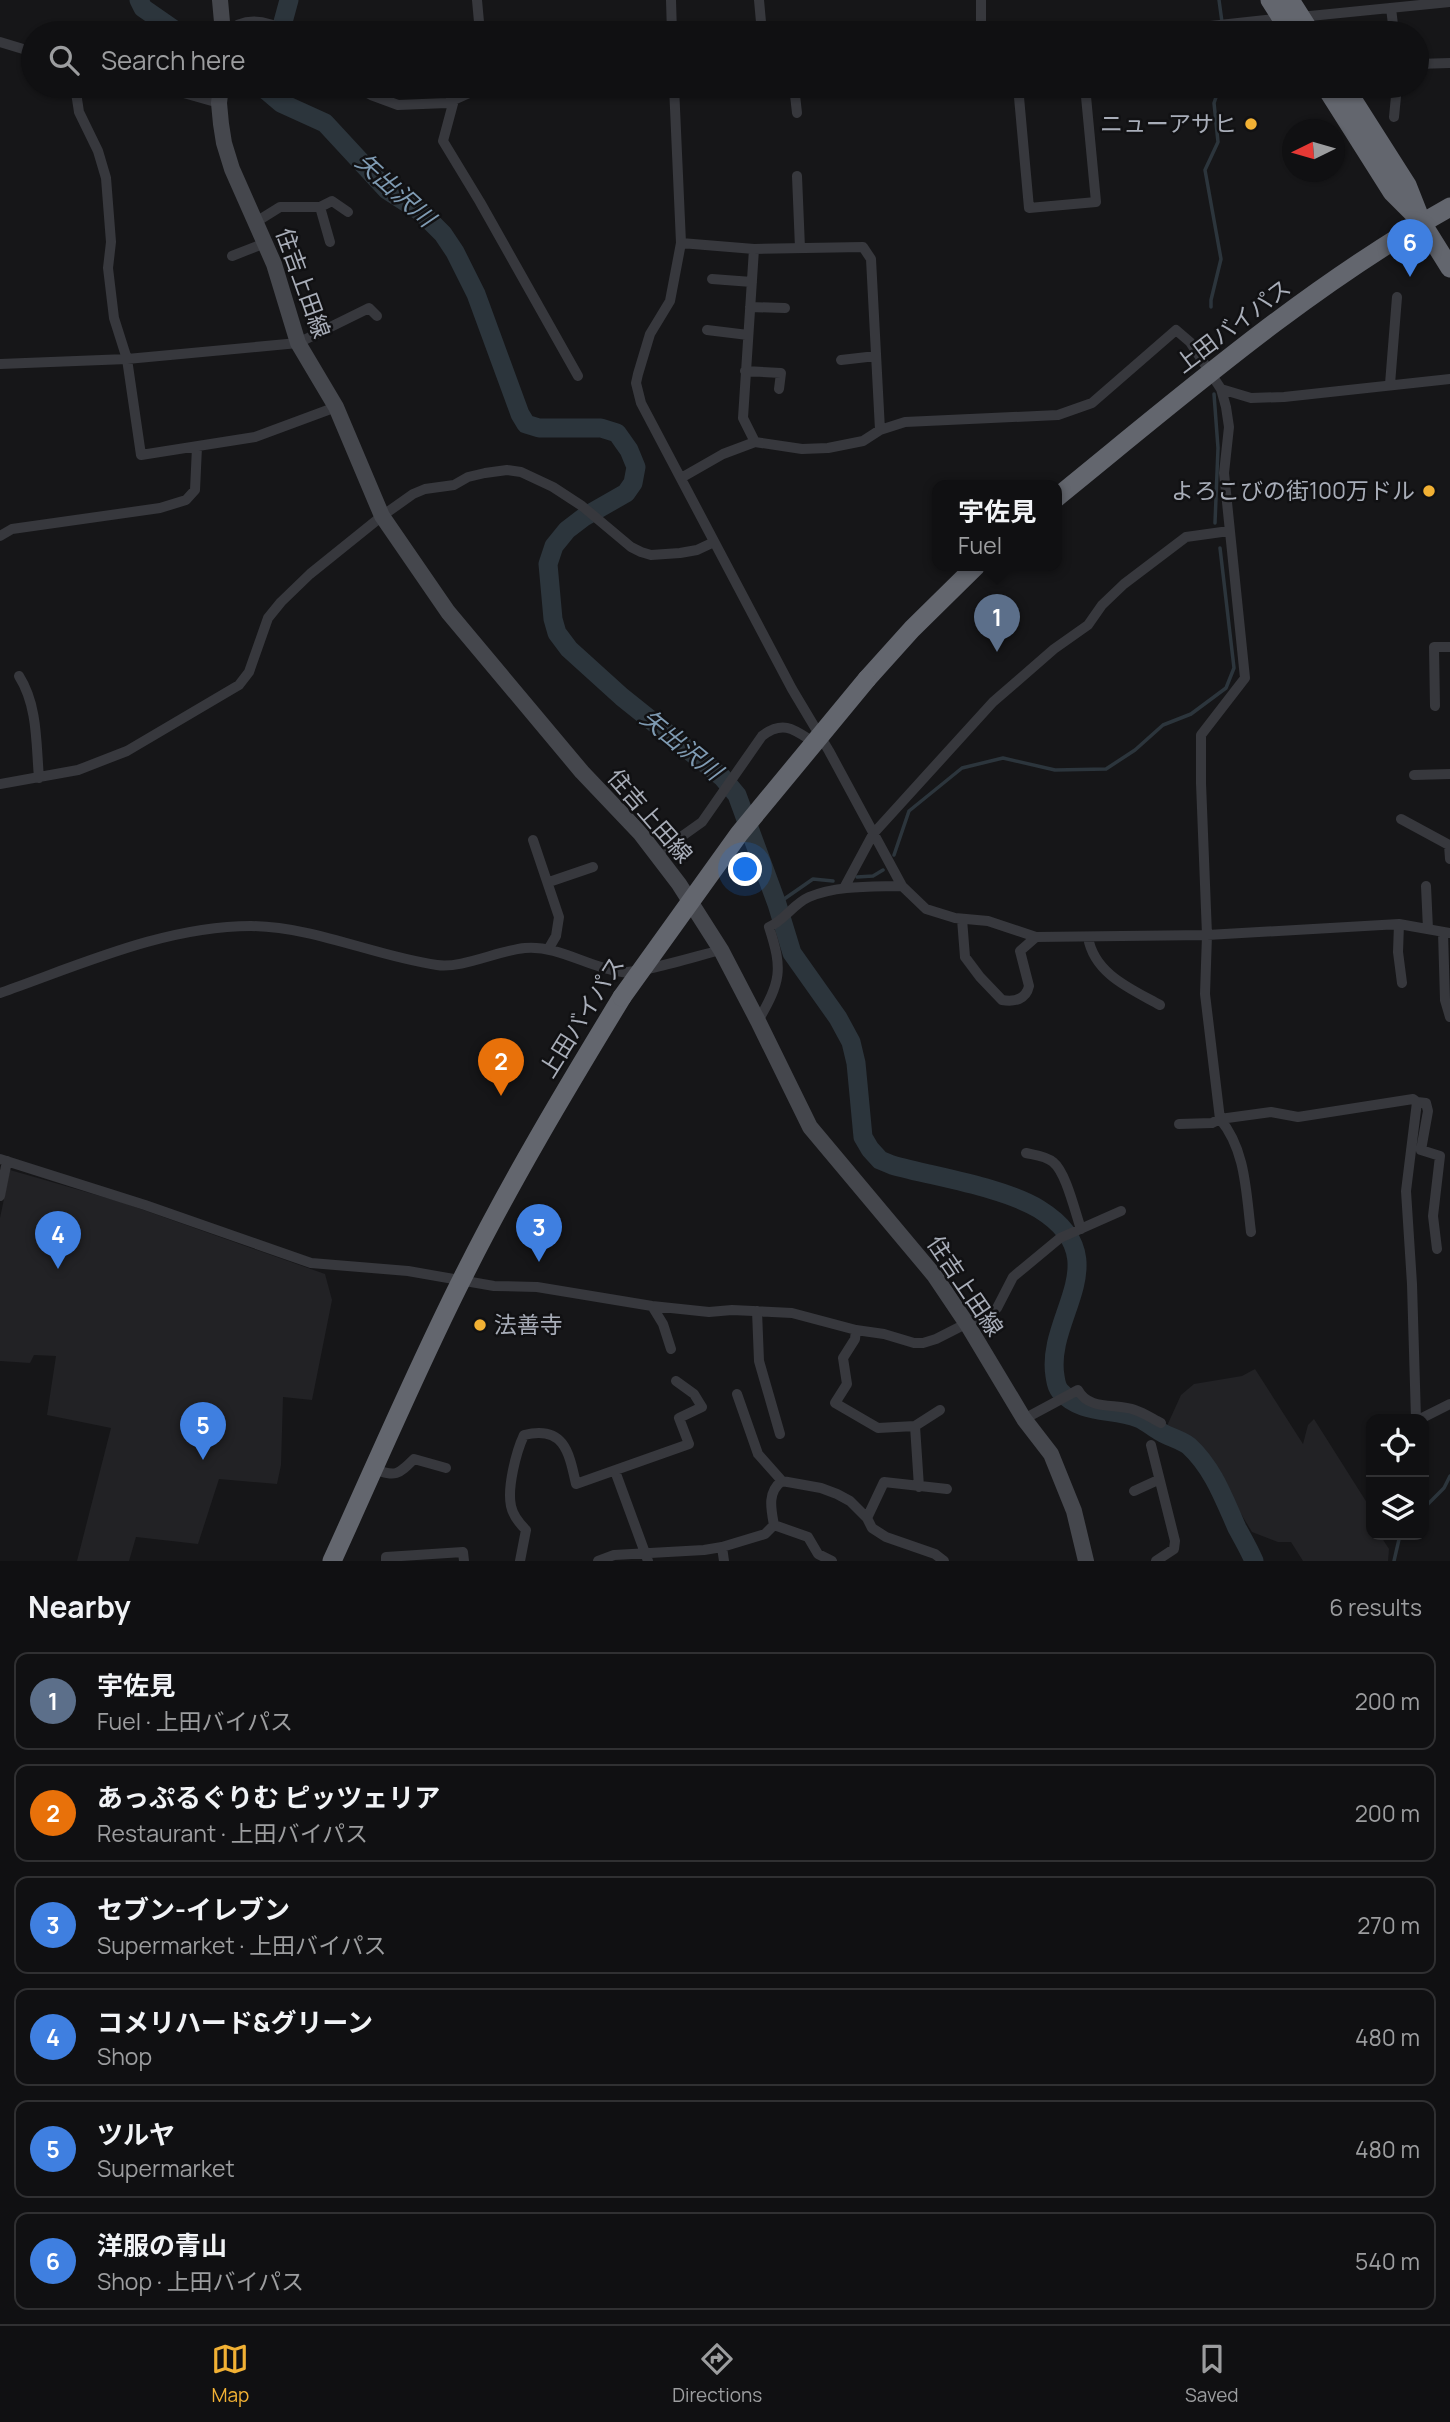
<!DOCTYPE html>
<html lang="en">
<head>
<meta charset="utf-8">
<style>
  :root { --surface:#101012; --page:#19191b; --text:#f1f3f6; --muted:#9c9d9f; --line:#303032; --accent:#f2b134 }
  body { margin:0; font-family:Manrope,"Noto Sans JP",sans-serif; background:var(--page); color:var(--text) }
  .controls { position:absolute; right:21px; bottom:21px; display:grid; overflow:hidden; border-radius:14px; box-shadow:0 2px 5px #0004 }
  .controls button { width:63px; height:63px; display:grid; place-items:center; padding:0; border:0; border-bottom:2px solid var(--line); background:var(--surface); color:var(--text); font:35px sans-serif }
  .compass { position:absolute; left:1282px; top:119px; width:63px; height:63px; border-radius:50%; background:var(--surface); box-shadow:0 2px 5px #0004; rotate:265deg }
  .you { position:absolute; left:746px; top:870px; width:24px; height:24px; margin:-18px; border:5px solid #fff; border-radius:50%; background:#1a73e8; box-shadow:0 0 0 10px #1a73e833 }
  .badge { display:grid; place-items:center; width:46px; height:46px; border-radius:50%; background:var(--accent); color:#fff; font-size:23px; font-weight:700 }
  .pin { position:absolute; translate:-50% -58px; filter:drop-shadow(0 2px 4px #0008) }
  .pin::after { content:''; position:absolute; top:37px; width:24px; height:21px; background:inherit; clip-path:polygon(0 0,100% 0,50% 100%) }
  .popup { position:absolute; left:932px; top:480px; width:130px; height:91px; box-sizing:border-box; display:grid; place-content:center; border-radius:14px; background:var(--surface); filter:drop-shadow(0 2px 5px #0005); font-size:23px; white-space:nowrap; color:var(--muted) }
  .popup b { font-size:26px; color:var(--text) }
  .popup::after { content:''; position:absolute; left:50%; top:100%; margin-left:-14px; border:14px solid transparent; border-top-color:var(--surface) }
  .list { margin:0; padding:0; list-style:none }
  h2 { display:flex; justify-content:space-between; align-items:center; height:91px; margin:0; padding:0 28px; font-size:30px }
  h2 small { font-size:23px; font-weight:400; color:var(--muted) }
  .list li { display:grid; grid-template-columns:46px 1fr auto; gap:21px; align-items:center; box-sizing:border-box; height:98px; margin:0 14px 14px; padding:0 14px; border:2px solid var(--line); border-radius:14px }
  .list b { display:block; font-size:26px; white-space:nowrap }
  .list p { margin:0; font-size:23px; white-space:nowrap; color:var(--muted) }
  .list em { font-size:23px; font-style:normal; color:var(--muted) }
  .icon { flex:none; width:38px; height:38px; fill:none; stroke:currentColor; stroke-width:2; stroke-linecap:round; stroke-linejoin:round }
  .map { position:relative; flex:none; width:1450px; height:1561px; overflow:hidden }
  .search { position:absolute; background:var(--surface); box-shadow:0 2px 5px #0004; left:21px; right:21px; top:21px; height:77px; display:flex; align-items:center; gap:18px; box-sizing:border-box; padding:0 24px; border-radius:38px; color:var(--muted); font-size:26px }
  .sheet { height:763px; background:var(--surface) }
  nav { display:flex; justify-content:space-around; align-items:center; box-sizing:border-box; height:98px; border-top:2px solid var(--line); background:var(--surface); font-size:19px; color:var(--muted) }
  nav a { display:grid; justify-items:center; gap:4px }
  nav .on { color:var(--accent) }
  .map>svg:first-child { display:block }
  .built { fill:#222225 }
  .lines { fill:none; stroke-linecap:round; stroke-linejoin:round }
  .stream { stroke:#2c353c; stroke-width:3.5 }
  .river { stroke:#2c353c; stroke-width:19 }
  .street { stroke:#37383d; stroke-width:10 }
  .secondary { stroke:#45474d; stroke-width:16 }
  .highway { stroke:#63666e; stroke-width:19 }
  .highway-bridge { stroke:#63666e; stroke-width:19 }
  .poi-dot { fill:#f2b134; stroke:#111113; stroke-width:2.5 }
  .labels { text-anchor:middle; stroke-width:5; stroke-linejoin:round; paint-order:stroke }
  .poi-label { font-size:23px; fill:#a8adb8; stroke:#111113; text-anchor:end }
  .street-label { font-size:23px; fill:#a8adb8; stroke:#111113 }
  .water-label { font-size:24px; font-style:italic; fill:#7f9bb3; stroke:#111113 }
</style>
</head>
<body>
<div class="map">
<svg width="1450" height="1561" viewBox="0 0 1450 1561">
  <rect width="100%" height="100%" fill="#161618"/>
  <path class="built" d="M 10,1170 L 121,1202 L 325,1274 L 332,1300 L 312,1400 L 283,1397 L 281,1465 L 277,1484 L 219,1479 L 198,1544 L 136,1537 L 129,1561 L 77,1561 L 111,1428 L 47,1415 L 56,1356 L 34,1355 L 30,1363 L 0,1361 L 0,1218 Z
    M 1255,1369 L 1303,1444 L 1308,1425 L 1314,1419 L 1369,1506 L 1371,1535 L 1380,1535 L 1389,1549 L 1388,1561 L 1303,1561 L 1291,1542 L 1278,1542 L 1252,1532 L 1209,1461 L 1191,1441 L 1166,1428 L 1181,1395 L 1194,1384 L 1242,1376 Z"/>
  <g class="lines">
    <path class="stream" d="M 1219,0 L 1222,22
      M 1224,31 L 1224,33
      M 1211,307 L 1211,300 L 1221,259 L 1205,170 L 1218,142 L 1214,103 L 1220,86
      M 1214,394 L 1218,448 L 1215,523
      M 894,855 L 909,811 L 962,768 L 1003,758 L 1055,770 L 1106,769 L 1135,750 L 1163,725 L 1191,714 L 1226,688 L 1234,668 L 1220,548
      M 857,877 L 873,876 L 883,870
      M 777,904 L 813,879 L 833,881
      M 1424,1508 L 1444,1488 L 1450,1476
      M 1394,1561 L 1400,1535"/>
    <path class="river" d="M 139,0 L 143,8 L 179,33
      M 280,33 L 289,0
      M 261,86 L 281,103 L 325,123 L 387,190 L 421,212 L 443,234 L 455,252 L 476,294 L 520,414 L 526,424 L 539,428 L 601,428 L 617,433 L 629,450 L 636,467 L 633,483 L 626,493 L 584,517 L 567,530 L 554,546 L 548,564 L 553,619 L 557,633 L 569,649 L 622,697 L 722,777 L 737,795 L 777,904 L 792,953 L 838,1018 L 851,1042 L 856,1063 L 863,1137 L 870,1149 L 880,1160 L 892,1165 C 935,1177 1003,1187 1039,1209 C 1120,1259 1045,1316 1055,1376 C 1056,1382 1056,1386 1060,1391 C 1082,1415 1110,1408 1138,1418 C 1146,1421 1153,1428 1161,1432 C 1169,1437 1181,1440 1189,1446 C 1213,1468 1224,1499 1237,1528 C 1243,1539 1249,1549 1254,1561"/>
    <path class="street" d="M 477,0 L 480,33
      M 671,0 L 672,33
      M 759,0 L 762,33
      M 1391,8 L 1394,33
      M 1300,17 L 1450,2
      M 226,33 C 245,15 267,20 289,33
      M 981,33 L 981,0
      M 1146,33 L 1284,18
      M 0,42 L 33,52
      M 1417,64 L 1450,63
      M 75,86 L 79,112 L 98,151 L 106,178 L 111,242 L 108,268 L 114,318 L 127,359 L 141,455 L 255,437 L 336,407
      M 159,86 L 219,103
      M 355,86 L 371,95 L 398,105 L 447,103 L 485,86 L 496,86
      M 674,86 L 681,243 L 670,301 L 650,334 L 638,374 L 636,383 L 641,403 L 792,689 L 829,751 L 902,886 L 926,909 L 955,918 L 988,921 L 1036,937 L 1207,935 L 1399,924 L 1450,933
      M 794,86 L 797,113
      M 1018,86 L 1029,208 L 1096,202 L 1085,86
      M 454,100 L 443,141 L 480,202 L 578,376
      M 1394,117 L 1397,86
      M 797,176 L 800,248
      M 320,207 L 332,201 L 348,212
      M 256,222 L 280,207 L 320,207 L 330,242
      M 681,243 L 754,249 L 863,247 L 871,259 L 880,430
      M 754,249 L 743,418 L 755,442
      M 232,256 L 265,243
      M 712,279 L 752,282
      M 750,307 L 785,308
      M 707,330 L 748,335
      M 841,360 L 876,356
      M 0,364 L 127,359 L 298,343 L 369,308 L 377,316
      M 745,371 L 781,373 L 779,389
      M 1390,384 L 1397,297
      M 1221,389 L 1251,398 L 1284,397 L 1450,379
      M 681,478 L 723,454 L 755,442 L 802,449 L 828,448 L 863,441 L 880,430 L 905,422 L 1058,415 L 1092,403 L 1176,330 L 1190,342 L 1221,389 L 1226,407 L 1229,427 L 1224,473 L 1245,678 L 1201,735 L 1201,783 L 1207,935 L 1205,994 L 1220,1119 C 1246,1150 1246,1193 1251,1232
      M 0,536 L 12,529 L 160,508 L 186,500 L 195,490 L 197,447
      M 19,676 C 38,706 36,744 39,778
      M 1435,706 L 1434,647 L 1450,647
      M 1414,775 L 1450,774
      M 0,784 L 78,770 L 127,751 L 239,685 L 249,672 L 268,618 L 281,602 L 310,574 L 382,516 L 413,494 L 425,489 L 454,485 L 468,477 L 485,473 L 507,470 L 521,472 L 553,487 L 582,506 L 631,547 L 641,552 L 651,555 L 680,553 L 697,550 L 714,542
      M 1401,819 L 1449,845 L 1450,859
      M 533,840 L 559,917 L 556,936 L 549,948
      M 657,854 L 702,822 L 762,736 C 785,718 797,732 818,745
      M 549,882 L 593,867
      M 1426,886 L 1428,929
      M 844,888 L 873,834 L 993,702 L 1054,649 L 1088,625 L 1102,605 L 1124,584 L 1186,537 L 1229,531
      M 962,919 L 965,957 L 980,977 L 1002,1000 C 1014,1002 1026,1000 1029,986 L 1020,951 L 1036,937
      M 1399,924 L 1398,952 L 1402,983
      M 1443,932 L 1445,1000 L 1450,1017
      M 1088,937 C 1094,974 1131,989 1160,1005
      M 0,993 C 80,965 165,926 251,926 C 316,927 374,956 437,965 C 461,969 500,950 525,948 C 559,945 589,968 622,972 C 639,974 700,955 721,950
      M 758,1021 C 781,981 783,970 769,927 C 785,920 793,904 809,897 C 838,885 871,887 902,886
      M 1417,1102 L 1426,1103 L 1428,1111 L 1421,1150 L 1440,1156 L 1433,1216 L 1437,1249
      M 1179,1124 L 1212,1123 L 1220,1119 L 1271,1112 L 1298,1117 L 1413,1099 L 1417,1102 L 1406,1191 L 1412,1284 L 1416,1419
      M 1026,1153 C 1035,1155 1046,1156 1053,1162 C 1066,1172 1075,1212 1081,1229
      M 0,1159 L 145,1205 L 311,1263 L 408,1271 L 494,1286 L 537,1287 L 652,1306 L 709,1312 L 732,1310 L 792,1313 L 856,1330 L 884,1334 L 914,1343 L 923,1343 L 936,1339 L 997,1308 L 1013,1277 L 1060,1238 L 1121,1211
      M 0,1196 L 7,1161
      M 652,1306 L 663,1324 L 671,1349
      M 757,1311 L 759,1361 L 780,1434
      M 856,1330 L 855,1339 L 843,1358 L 847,1384 L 835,1403 L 878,1428 L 915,1426 L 919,1487
      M 737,1394 L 758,1454 L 782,1481 L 821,1488 L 837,1494 L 850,1501 L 867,1518 L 872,1528 L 886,1537 L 935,1554 L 944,1561
      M 1024,1419 L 1078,1390 C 1089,1411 1116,1403 1135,1410 C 1144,1413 1153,1419 1161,1423
      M 1420,1419 L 1450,1404
      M 915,1426 L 940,1410
      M 1151,1445 L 1175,1541 L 1174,1549 L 1156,1561
      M 374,1469 C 396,1477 398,1475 414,1459 L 446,1468
      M 615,1471 L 648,1561
      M 1134,1491 L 1158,1480
      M 867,1518 L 884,1482 L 947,1489
      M 774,1525 C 771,1509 767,1492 782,1481
      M 722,1547 L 724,1561
      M 386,1561 L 386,1557 L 463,1552 L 464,1561
      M 520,1561 L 526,1530 C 519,1523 513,1516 511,1506 C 507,1488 516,1452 524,1435 C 564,1425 569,1452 576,1484 L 689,1444 L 679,1418 L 702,1407 L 694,1394 L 676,1381
      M 598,1561 L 614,1555 L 704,1550 L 722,1547 L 765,1534 L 774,1525 L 808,1537 L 818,1554 L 832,1561"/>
    <path class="secondary" d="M 220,0 L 223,33
      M 221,86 L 219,103 L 221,124 L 224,143 L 232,169 L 274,264 L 298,343 L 336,407 L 382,516 L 448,612 L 582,772 L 640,833 L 679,884 L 721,950 L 758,1021 L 810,1127 L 934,1275 L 967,1324 L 1024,1419 L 1051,1454 L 1074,1511 L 1086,1561"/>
    <path class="highway" d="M 1270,0 L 1291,33
      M 1290,0 L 1311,33
      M 1325,86 L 1392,192 L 1414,214
      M 1344,86 L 1407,185 L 1422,223 L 1450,268
      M 1056,498 C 1183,395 1307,287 1450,207
      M 867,679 L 912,629 L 976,566
      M 332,1561 C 375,1467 416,1370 463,1277 C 511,1181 566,1089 622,997"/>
    <path class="highway-bridge" d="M 622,997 L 739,834 L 867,679"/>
  </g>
  <g class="poi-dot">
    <circle cx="1251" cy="124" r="7"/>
    <circle cx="1429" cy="491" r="7"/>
    <circle cx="480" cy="1325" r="7"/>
  </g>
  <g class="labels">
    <g class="poi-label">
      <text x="1237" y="132">ニューアサヒ</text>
      <text x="1415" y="499">よろこびの街100万ドル</text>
      <text x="494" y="1333" text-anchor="start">法善寺</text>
    </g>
    <g class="street-label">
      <text transform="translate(303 283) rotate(70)" y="8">住吉上田線</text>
      <text transform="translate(1233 326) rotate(-37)" y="8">上田バイパス</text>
      <text transform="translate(650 816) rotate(49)" y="8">住吉上田線</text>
      <text transform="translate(582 1017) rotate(-58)" y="8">上田バイパス</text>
      <text transform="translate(965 1286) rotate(56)" y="8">住吉上田線</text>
    </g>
    <g class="water-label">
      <text transform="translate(395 190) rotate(42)" y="8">矢出沢川</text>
      <text transform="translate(681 745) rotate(39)" y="8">矢出沢川</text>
    </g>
  </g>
</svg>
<div class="controls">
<button><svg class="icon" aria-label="locate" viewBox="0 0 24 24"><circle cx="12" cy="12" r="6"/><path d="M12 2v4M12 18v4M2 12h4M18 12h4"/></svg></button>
<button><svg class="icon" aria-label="layers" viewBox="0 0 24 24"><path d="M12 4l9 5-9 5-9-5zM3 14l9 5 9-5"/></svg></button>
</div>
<svg class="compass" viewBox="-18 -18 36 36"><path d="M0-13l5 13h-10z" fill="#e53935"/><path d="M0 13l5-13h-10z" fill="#9c9d9f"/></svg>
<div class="you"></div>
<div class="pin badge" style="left:997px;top:652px;background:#5c6f8a">1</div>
<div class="popup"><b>宇佐見</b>Fuel</div>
<div class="pin badge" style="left:501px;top:1096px;background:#e8710a">2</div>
<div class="pin badge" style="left:539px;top:1262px;background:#3f7fe0">3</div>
<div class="pin badge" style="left:58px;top:1269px;background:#3f7fe0">4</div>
<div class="pin badge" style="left:203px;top:1460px;background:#3f7fe0">5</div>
<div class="pin badge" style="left:1410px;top:277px;background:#3f7fe0">6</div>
<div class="search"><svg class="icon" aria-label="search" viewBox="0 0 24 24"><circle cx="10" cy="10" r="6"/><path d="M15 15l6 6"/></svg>Search here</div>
</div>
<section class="sheet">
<h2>Nearby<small>6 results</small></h2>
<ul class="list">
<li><span class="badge" style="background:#5c6f8a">1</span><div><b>宇佐見</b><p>Fuel · 上田バイパス</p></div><em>200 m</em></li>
<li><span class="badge" style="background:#e8710a">2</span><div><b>あっぷるぐりむ ピッツェリア</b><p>Restaurant · 上田バイパス</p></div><em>200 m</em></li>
<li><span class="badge" style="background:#3f7fe0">3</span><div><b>セブン-イレブン</b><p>Supermarket · 上田バイパス</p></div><em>270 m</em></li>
<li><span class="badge" style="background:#3f7fe0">4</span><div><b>コメリハード&amp;グリーン</b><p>Shop</p></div><em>480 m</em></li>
<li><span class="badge" style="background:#3f7fe0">5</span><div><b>ツルヤ</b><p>Supermarket</p></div><em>480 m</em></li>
<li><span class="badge" style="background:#3f7fe0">6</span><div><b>洋服の青山</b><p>Shop · 上田バイパス</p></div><em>540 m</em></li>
</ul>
</section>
<nav>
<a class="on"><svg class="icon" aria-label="map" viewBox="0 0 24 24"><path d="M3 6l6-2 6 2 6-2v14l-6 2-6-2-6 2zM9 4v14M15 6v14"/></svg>Map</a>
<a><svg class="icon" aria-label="directions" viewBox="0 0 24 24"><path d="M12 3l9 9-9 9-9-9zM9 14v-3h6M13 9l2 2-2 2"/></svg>Directions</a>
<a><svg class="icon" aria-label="saved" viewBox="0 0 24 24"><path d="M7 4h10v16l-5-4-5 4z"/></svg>Saved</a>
</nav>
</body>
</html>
